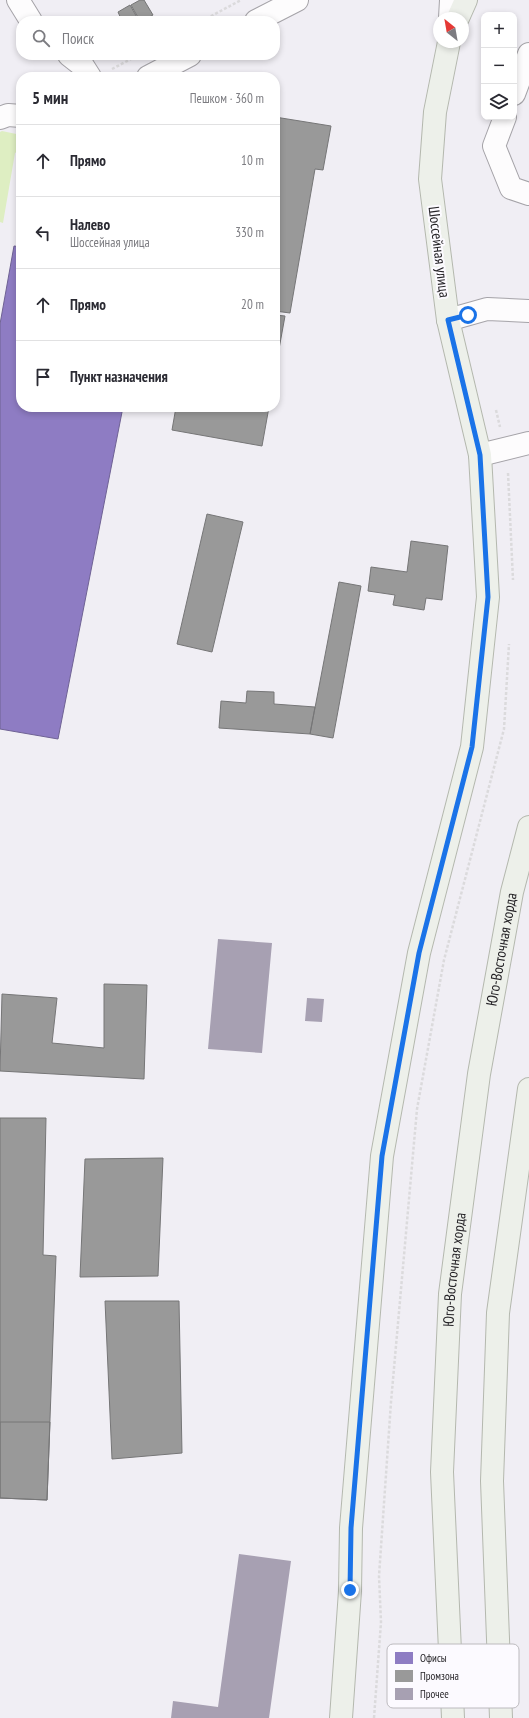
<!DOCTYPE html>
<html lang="ru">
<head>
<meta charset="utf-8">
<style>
  :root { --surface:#fff; --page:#f7f7f7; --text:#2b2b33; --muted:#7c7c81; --line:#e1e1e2 }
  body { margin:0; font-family:"PT Sans Narrow",sans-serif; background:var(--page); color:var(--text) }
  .controls { position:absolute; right:12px; top:12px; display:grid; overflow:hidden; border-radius:8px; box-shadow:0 2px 6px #0003 }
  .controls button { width:36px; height:36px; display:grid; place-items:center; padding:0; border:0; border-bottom:1px solid var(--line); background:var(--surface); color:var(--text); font:20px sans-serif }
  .compass { position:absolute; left:433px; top:12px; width:36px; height:36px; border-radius:50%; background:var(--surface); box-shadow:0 2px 6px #0003; rotate:329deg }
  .stop { position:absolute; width:12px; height:12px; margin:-9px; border:3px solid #1a73e8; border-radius:50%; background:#fff }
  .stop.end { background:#1a73e8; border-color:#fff; box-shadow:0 1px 4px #0008 }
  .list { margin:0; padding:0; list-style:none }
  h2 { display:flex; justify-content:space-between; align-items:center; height:52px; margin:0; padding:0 16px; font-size:17px }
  h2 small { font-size:13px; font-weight:400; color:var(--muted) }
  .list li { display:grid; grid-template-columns:26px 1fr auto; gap:12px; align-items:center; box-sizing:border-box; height:72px; padding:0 16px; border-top:1px solid var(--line) }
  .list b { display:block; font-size:15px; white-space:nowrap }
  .list p { margin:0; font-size:13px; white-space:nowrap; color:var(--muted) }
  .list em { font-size:13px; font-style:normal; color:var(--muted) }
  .icon { flex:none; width:22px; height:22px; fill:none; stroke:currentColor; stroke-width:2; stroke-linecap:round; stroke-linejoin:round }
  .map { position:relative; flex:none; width:529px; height:1718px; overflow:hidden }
  .search { position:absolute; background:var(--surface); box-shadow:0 2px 6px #0003; left:16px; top:16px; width:264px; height:44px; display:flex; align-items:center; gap:10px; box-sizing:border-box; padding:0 14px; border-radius:16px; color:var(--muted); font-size:15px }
  .panel { position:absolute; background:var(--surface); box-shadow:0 2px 6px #0003; left:16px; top:72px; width:264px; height:340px; border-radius:16px }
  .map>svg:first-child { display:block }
  .green { fill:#deeec2 }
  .offices { fill:#8e7cc3; stroke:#6f6294 }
  .industry { fill:#999; stroke:#767677 }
  .building { fill:#a7a0b2 }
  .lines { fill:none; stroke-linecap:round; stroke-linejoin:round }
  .minor-casing { stroke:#a5a3a8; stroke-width:24 }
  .major-casing { stroke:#b4b8ae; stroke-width:24 }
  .path { stroke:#dbdadc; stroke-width:2.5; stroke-dasharray:3 2; stroke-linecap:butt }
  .minor { stroke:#fdfcfd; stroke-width:22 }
  .major { stroke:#edf0ea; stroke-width:22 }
  .route { stroke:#1a73e8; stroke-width:5 }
  .labels { text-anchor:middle; stroke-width:4; stroke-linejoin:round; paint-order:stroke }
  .street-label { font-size:15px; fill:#262428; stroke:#fcfaff }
  .key { fill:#fcfaff; stroke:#bcbabe; stroke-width:1 }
  .key-label { font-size:11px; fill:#262428 }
</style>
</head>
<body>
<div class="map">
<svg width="529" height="1718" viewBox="0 0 529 1718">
  <rect width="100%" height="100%" fill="#f0eef4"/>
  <path class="green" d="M 2,131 L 21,135 L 21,149 L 15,153 L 3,223 L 0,222 L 0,132 Z"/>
  <path class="offices" d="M 14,246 L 21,247 L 21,407 L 123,407 L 58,739 L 0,729 L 0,324 Z"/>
  <path class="industry" d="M 140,0 L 144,0 L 153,15 L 142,21 L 140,21 L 131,5 Z
    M 130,5 L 139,21 L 122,21 L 118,12 Z
    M 275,117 L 331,126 L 323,170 L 315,169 L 290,313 L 275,311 Z
    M 275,315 L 285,316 L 275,371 Z
    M 176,407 L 269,407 L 262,446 L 172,430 Z
    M 207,514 L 243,522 L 212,652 L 177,644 Z
    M 411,541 L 448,546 L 442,600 L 426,598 L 424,610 L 393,605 L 395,595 L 368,591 L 371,567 L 407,572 Z
    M 339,582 L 361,586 L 333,738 L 310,734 Z
    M 247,691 L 274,692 L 274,704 L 315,707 L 310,734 L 219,728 L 221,701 L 246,703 Z
    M 104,984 L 147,985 L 144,1079 L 0,1071 L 2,994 L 57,998 L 52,1043 L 104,1048 Z
    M 0,1118 L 46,1118 L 43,1255 L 56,1256 L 47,1500 L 0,1498 Z
    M 163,1158 L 158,1276 L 80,1277 L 85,1159 Z
    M 105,1301 L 179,1301 L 182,1453 L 112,1459 Z
    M 0,1422 L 50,1422 L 47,1500 L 0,1498 Z"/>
  <path class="building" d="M 218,939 L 272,943 L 262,1053 L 208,1049 Z
    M 307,998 L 324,999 L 322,1022 L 305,1021 Z
    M 239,1554 L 291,1561 L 269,1718 L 171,1718 L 173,1701 L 218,1707 Z"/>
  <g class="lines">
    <defs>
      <path id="minor" d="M 18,0 L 31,21
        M 450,18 L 451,0
        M 256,21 L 297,0
        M 69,55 L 83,66 L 90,77
        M 148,77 L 190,55
        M 514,94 L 529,54
        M 505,117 L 494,146 L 511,188 L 529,194
        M 0,118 L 8,115 L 21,116
        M 448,320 L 487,309 L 529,311
        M 480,455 L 529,443"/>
      <g id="major">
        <path d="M 458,18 L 466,0"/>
        <path d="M 341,1718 L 350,1591 L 351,1528 L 382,1156 L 419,953 L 472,747 L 488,597 L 480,455 L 448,320 L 430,179 L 435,112 L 449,42"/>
        <path id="s1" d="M 453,1718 L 442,1472 L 450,1294 L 479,1074 L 512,892 L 529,827"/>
        <path d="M 501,1718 L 492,1481 L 498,1313 L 529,1089"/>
      </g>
    </defs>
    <use href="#minor" class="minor-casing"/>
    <use href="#major" class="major-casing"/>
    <path class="path" d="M 202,21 L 241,0
      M 112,69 L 131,59
      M 496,410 L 500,427
      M 508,473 L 513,580
      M 374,1718 L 381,1622 L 379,1576 L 391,1402 L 417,1109 L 444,960 L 504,729 L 509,644"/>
    <use href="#minor" class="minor"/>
    <use href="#major" class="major"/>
  </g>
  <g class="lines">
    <path class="route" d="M 350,1590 L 351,1528 L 382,1156 L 419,953 L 472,747 L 488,597 L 480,455 L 448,320 L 468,315"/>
  </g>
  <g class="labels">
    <g class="street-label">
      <text transform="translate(439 252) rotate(83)" y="5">Шоссейная улица</text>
      <text dy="5" stroke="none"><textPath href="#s1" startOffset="773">Юго-Восточная хорда</textPath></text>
      <text dy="5" stroke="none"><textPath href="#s1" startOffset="449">Юго-Восточная хорда</textPath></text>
    </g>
  </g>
  <rect x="387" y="1644" width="132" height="64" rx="6" class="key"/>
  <rect x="395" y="1652" width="18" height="12" fill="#8e7cc3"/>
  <rect x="395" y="1670" width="18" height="12" fill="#999"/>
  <rect x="395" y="1688" width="18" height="12" fill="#a7a0b2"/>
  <g class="key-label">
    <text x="420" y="1662">Офисы</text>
    <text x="420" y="1680">Промзона</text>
    <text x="420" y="1698">Прочее</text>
  </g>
</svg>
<div class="controls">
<button>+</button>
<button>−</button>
<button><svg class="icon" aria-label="layers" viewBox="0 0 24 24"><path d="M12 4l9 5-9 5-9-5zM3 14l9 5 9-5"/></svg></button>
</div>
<svg class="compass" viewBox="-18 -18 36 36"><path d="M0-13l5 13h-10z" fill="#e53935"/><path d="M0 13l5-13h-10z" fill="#7c7c81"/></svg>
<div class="stop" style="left:468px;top:315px"></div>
<div class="stop end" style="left:350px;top:1590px"></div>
<div class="search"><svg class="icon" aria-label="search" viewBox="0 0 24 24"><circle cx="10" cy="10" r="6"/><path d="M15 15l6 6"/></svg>Поиск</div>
<section class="panel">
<h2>5 мин<small>Пешком · 360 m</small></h2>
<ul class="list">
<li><svg class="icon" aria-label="ahead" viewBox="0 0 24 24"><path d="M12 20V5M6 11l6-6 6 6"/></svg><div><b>Прямо</b></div><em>10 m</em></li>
<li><svg class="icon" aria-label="left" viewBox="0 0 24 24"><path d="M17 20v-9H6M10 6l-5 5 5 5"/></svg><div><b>Налево</b><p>Шоссейная улица</p></div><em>330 m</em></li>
<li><svg class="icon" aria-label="ahead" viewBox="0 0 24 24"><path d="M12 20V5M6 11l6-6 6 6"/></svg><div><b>Прямо</b></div><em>20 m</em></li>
<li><svg class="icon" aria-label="arrive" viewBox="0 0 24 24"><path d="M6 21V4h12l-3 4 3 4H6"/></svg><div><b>Пункт назначения</b></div></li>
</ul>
</section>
</div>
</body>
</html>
